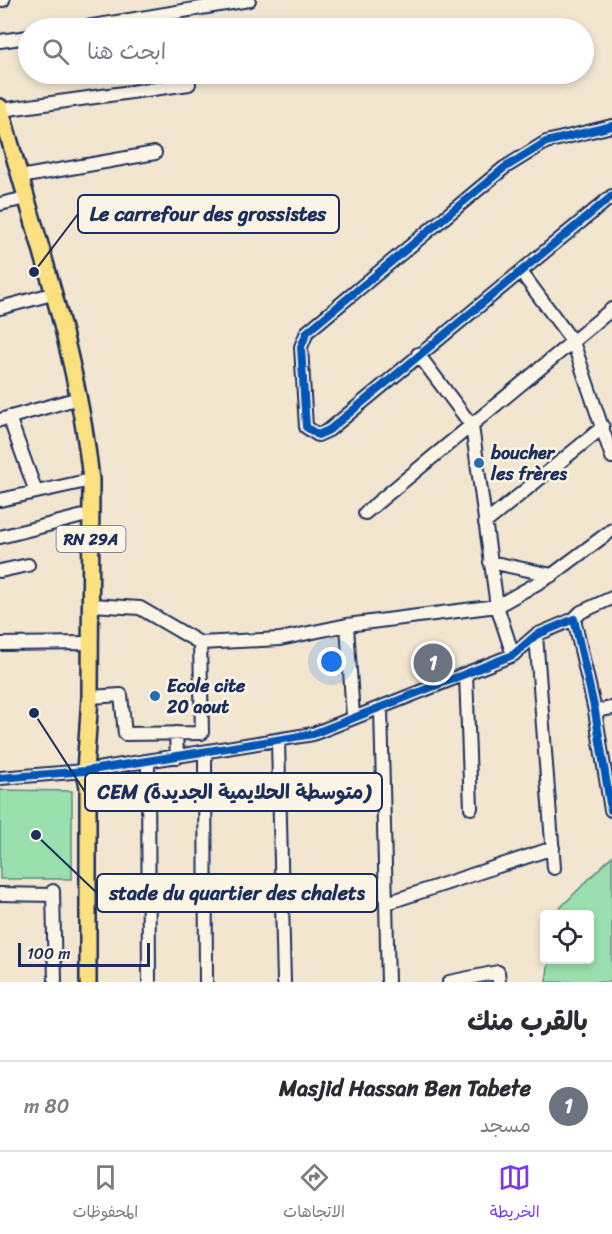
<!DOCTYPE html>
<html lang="ar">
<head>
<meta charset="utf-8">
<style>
  :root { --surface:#fff; --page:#f7f7f7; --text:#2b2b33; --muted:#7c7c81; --line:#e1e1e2; --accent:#7c3aed }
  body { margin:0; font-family:Sriracha,"Playpen Sans Arabic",sans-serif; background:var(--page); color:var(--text); direction:rtl }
  .controls { position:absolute; right:18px; bottom:18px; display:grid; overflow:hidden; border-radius:6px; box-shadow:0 3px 9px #0003 }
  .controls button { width:54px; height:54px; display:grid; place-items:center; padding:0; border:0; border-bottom:2px solid var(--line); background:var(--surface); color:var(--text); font:30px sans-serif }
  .scale { position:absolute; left:18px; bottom:15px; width:132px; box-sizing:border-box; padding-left:6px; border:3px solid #1b2f5e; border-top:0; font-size:16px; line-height:21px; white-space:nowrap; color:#1b2f5e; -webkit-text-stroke:4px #fcf5e5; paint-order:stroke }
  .you { position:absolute; left:332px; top:662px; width:21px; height:21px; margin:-15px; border:4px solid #fff; border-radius:50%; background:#1a73e8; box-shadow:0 0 0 9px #1a73e833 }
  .badge { display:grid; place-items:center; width:39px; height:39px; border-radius:50%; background:var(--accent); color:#fff; font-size:20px; font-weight:700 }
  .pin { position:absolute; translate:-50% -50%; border:3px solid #fff; box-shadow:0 2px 6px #0006 }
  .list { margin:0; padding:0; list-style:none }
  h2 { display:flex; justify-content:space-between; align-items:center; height:78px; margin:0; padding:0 24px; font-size:26px }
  h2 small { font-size:20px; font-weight:400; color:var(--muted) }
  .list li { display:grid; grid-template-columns:39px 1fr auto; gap:18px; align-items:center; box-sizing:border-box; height:90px; padding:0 24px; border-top:2px solid var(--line) }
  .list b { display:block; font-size:22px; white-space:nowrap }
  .list p { margin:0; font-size:20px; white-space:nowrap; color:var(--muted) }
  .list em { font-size:20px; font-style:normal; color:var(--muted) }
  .icon { flex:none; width:33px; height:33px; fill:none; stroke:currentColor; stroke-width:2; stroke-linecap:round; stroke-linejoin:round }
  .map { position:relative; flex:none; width:612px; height:982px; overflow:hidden; direction:ltr }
  .search { position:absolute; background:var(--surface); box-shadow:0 3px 9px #0003; left:18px; right:18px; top:18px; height:66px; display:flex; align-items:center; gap:15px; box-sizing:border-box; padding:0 21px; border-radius:33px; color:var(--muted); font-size:22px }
  .sheet { height:168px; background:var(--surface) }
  nav { display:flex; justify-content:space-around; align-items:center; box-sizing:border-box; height:84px; border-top:2px solid var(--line); background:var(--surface); font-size:16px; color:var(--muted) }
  nav a { display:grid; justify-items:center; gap:3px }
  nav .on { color:var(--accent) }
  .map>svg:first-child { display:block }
  .green { fill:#99e0ae; stroke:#5a8886; stroke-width:1.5 }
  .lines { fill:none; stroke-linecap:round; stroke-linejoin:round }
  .minor-casing { stroke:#1b2f5e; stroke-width:16 }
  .major-casing { stroke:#1b2f5e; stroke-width:20 }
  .minor { stroke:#fcf5e5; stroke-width:12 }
  .major { stroke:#fbe080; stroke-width:15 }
  .cycleway-casing { stroke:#fcf5e5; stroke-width:11 }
  .cycleway { stroke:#0057b8; stroke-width:8 }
  .poi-dot { fill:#1f6fb2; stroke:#fcf5e5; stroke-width:2 }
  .labels { text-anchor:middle; stroke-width:5; stroke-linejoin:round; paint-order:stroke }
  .shield { fill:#fcf5e5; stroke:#5e6a86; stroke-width:1.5 }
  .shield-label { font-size:16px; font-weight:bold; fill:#1b2f5e }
  .poi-label { font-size:18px; font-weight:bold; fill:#1b2f5e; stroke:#fcf5e5; text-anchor:start }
  .leader { fill:none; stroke:#1b2f5e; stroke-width:2 }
  .callout-dot { fill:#1b2f5e; stroke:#fcf5e5; stroke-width:2 }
  .callout { fill:#fcf5e5; stroke:#1b2f5e; stroke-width:2 }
  .callout-label { font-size:20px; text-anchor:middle; font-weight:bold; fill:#1b2f5e }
</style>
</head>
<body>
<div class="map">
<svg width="612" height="982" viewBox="0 0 612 982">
  <rect width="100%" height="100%" fill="#f2e6d1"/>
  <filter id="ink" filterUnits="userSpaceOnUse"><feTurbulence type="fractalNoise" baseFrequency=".0167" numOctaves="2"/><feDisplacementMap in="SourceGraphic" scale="12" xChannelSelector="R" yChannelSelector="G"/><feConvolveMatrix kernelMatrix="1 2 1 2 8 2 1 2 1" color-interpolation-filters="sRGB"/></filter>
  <g filter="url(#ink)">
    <path class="green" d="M 0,790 L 72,791 L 72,879 L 0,879 Z
      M 612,856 L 612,982 L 546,982 L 549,960 L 590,960 L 590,914 L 554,914 Z"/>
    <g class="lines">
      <defs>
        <path id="minor" d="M 0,0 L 3,0
          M 81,28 L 249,0
          M 0,41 L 28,37
          M 1,110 L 189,84
          M 612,126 L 546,142 L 504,168 L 307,332 L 301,347 L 306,427 L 318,435 L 329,430 L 612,196
          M 20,177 L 155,153
          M 0,204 L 26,198
          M 521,272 L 573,342 L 612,457
          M 0,308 L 52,294
          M 418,354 L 472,426 L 497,606 L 513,655
          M 9,417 L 36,492
          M 0,420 L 79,398
          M 0,500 L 91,480
          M 365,513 L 612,309
          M 485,523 L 603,427
          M 0,537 L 91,514
          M 490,562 L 552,575
          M 0,571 L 28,565
          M 92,605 L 140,608 L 200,643 L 280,639 L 347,625 L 497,606 L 552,575 L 612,530
          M 574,619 L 581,612 L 612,598
          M 347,625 L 353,717
          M 536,635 L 554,868
          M 0,644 L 91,643
          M 466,674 L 471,808
          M 90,697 L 121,695 L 125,734 L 202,733 L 200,643
          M 381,709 L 388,982
          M 595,711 L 612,708
          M 176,733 L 177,757
          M 278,741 L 284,982
          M 205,753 L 206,982
          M 148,763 L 149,982
          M 0,778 L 85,771 L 313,734 L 513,655 L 536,635 L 574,619 L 595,711 L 611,810
          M 53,891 L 55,982
          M 0,894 L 53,895
          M 387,903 L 553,848
          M 449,982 L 498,972 L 499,982"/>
        <path id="major" d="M 0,107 C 34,229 78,354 91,480 L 90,697 L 85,771 L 88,787 L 88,982"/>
      </defs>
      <use href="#minor" class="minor-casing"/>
      <use href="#major" class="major-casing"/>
      <use href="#minor" class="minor"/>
      <use href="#major" class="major"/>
      <defs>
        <path id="cycleway" d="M 612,126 L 546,142 L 504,168 L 307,332 L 301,347 L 306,427 L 318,435 L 329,430 L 612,196
          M 0,778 L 85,771 L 313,734 L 513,655 L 536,635 L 574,619 L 595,711 L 611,810"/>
      </defs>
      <use href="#cycleway" class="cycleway-casing"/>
      <use href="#cycleway" class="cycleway"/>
    </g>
  </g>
  <g class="poi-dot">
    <circle cx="479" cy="463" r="6"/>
    <circle cx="155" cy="696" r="6"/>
  </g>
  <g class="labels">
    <rect class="shield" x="56.5" y="526" width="69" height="26" rx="4.5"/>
    <g class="shield-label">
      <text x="91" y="545">RN 29A</text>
    </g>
    <g class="poi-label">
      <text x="491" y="459">boucher<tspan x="491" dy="21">les frères</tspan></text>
      <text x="167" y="692">Ecole cite<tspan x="167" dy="21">20 aout</tspan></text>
    </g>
  </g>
  <path class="leader" d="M34 272L78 214M34 713L85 792M36 835L97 893"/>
  <g class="callout-dot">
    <circle cx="34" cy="272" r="6"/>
    <circle cx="34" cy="713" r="6"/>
    <circle cx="36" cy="835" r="6"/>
  </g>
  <g class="callout">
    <rect x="78" y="195" width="261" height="38" rx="6"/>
    <rect x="85" y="773" width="297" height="38" rx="6"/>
    <rect x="97" y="874" width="280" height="38" rx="6"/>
  </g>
  <g class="callout-label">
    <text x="208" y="221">Le carrefour des grossistes</text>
    <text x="234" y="799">CEM (متوسطة الحلايمية الجديدة)</text>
    <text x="237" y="900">stade du quartier des chalets</text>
  </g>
</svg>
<div class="controls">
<button><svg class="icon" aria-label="locate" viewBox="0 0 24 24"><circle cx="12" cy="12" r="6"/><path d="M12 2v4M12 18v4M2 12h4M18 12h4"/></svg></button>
</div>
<div class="scale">100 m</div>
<div class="you"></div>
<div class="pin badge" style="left:433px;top:663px;background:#6b7280">1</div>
<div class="search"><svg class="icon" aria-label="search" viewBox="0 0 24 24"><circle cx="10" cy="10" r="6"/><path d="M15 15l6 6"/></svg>ابحث هنا</div>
</div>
<section class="sheet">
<h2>بالقرب منك<small></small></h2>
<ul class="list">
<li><span class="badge" style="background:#6b7280">1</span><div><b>Masjid Hassan Ben Tabete</b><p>مسجد</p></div><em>80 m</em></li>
</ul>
</section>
<nav>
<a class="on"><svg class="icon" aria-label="map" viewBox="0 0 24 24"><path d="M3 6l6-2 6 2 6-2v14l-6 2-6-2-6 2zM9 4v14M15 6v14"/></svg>الخريطة</a>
<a><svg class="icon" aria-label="directions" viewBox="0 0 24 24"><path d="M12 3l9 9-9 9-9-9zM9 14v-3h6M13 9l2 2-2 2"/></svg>الاتجاهات</a>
<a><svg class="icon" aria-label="saved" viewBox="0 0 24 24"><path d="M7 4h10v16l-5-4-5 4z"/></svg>المحفوظات</a>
</nav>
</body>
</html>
